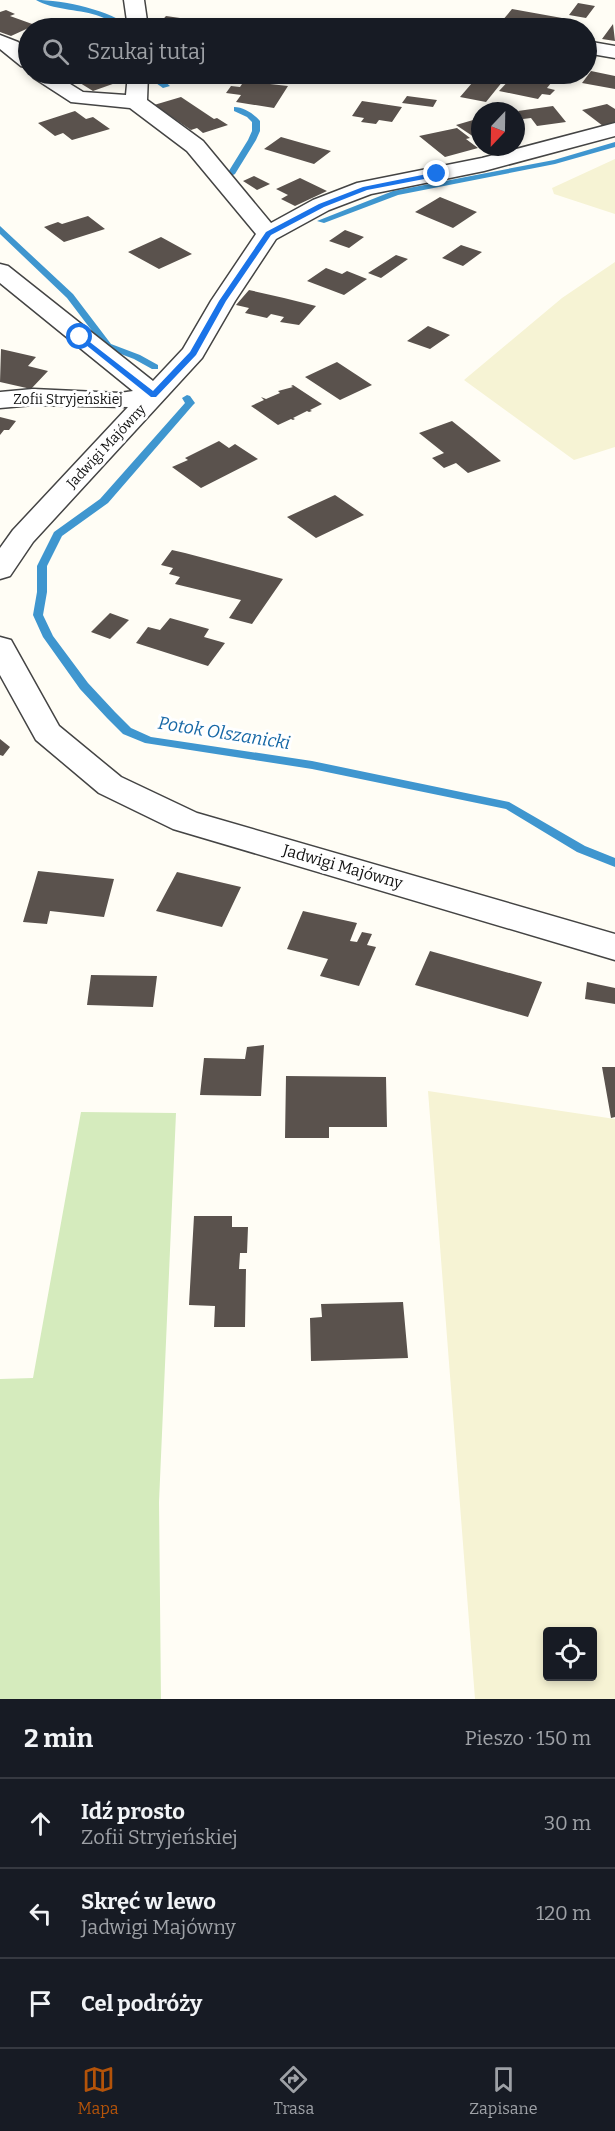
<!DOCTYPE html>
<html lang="pl">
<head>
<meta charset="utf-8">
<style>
  :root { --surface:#171b24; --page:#242831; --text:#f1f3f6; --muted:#9ea1a6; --line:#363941; --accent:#b45309 }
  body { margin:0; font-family:Bitter,serif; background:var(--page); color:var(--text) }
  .controls { position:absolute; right:18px; bottom:18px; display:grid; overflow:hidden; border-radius:6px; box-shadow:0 3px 9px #0003 }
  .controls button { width:54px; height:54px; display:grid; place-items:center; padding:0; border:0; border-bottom:2px solid var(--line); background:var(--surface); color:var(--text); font:30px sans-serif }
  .compass { position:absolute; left:471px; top:102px; width:54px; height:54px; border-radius:50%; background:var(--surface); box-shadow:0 3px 9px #0003; rotate:202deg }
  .stop { position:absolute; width:18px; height:18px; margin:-14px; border:4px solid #1a73e8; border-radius:50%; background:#fff }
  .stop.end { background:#1a73e8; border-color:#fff; box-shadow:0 2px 6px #0008 }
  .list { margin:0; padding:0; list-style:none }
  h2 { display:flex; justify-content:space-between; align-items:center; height:78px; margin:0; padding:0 24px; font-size:26px }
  h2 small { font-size:20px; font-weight:400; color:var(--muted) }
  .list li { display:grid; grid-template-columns:39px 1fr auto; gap:18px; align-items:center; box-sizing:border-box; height:90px; padding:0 24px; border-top:2px solid var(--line) }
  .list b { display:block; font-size:22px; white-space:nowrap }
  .list p { margin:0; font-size:20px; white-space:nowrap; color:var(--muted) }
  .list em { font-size:20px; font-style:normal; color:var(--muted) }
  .icon { flex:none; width:33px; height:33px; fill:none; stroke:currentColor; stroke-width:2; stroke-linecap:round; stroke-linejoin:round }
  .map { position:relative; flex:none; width:615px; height:1699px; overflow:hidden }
  .search { position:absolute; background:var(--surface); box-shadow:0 3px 9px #0003; left:18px; right:18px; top:18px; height:66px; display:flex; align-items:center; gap:15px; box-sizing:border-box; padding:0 21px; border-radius:33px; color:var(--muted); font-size:22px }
  .sheet { height:348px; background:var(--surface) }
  nav { display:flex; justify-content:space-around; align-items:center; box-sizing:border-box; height:84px; border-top:2px solid var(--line); background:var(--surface); font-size:16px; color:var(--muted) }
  nav a { display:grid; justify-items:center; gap:3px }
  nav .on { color:var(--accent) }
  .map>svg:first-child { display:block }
  .farmland { fill:#f6f3d4; fill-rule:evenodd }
  .green { fill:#d5ebbd }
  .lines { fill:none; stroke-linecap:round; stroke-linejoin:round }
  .stream { fill:#3f96cf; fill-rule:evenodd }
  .building { fill:#5a524d }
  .minor-casing { stroke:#444; stroke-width:3 }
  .minor { fill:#fff; fill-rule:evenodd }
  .route { fill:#1a73e8 }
  .labels { text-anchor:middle; stroke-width:6; stroke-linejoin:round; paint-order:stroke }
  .far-street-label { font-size:14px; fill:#111; stroke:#fff }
  .street-label { font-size:16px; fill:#111; stroke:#fff }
  .water-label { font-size:18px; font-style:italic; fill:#1768a6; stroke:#fff }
</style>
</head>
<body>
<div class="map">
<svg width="615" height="1699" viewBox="0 0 615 1699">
  <rect width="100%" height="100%" fill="#fffdf5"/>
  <path class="farmland" d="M 615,159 L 615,214 L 554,194 L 552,188 Z
    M 615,262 L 615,447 L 574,460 L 464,380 L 562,298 Z
    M 428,1091 L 615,1119 L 615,1699 L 475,1699 ZM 548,1632 L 592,1632 L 592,1676 L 548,1676 Z"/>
  <path class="green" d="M 81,1112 L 176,1113 L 159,1502 L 161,1699 L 0,1699 L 0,1379 L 33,1378 Z"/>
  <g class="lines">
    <path class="stream" d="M 36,0 C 62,0 112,10 131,28 C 119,29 108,18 96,15 C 77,9 53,10 36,0 Z
      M 156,79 L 162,79 L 170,86 L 163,88 L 156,83 Z
      M 234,107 C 244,107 254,114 260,121 L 260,131 L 256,140 L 235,174 L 231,176 L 227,174 L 248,140 L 252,131 L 252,122 L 247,117 L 234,111 Z
      M 615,142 L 615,147 L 555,164 L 398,195 L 324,223 L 317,221 L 393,191 L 554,160 Z
      M 0,226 L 73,294 L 111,344 L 140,355 L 158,365 L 158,369 L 152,369 L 134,359 L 105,348 L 67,298 L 0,234 Z
      M 187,395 L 190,396 L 195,403 L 193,405 L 108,503 L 62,536 L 47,566 L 47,592 L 43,615 L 53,636 L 88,683 L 115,712 L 131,728 L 151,737 L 312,761 L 509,802 L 585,846 L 615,858 L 615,867 L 577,852 L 506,809 L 312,769 L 145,743 L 123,734 L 107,718 L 80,689 L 43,637 L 33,615 L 37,592 L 37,566 L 54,532 L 100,499 L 185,403 L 182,398 Z"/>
  </g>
  <path class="building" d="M 578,3 L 595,6 L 586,18 L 569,15 Z
    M 512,9 L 562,18 L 553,28 L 502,21 Z
    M 6,10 L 15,14 L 10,16 L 35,25 L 11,36 L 0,32 L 0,12 Z
    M 166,16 L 208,22 L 203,28 L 155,28 Z
    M 613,24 L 615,41 L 602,39 Z
    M 591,71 L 615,76 L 615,89 L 582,83 Z
    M 83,74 L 109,74 L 121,81 L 93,91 L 72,78 Z
    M 478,76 L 503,81 L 486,102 L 460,97 Z
    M 513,76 L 551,83 L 547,88 L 555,90 L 550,95 L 542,94 L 538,99 L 499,91 Z
    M 244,81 L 288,86 L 274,108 L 236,102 L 241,95 L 226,93 L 231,86 L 240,87 Z
    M 407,96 L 437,100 L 433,107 L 402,103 Z
    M 181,97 L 214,119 L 217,118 L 228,125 L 203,133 L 197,128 L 191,130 L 154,105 Z
    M 362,101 L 402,107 L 392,122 L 379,120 L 376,124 L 361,122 L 364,118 L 352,116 Z
    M 607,104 L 615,109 L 615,122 L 603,126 L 582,110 Z
    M 553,106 L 566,122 L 537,126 L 531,118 L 523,119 L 518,111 Z
    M 75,111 L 86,119 L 93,117 L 110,129 L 72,140 L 63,133 L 55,136 L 38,123 Z
    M 480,118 L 480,141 L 456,125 Z
    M 457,128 L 470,138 L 466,139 L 478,148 L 445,157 L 419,136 Z
    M 281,137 L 302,143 L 331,151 L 314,164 L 264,149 Z
    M 254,176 L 270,184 L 257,190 L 243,181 Z
    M 300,178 L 327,191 L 295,206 L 281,199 L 288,195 L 276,189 Z
    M 440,197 L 477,212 L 453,228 L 415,212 Z
    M 88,216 L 105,229 L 64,242 L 44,227 L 58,222 L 62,224 Z
    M 345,230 L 364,237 L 349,248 L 329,241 Z
    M 161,237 L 192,254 L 159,269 L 128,252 Z
    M 461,245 L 482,252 L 463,266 L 442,258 Z
    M 396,255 L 408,259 L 381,278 L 368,273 Z
    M 326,268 L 342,274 L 347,271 L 367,279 L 344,295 L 307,281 Z
    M 249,290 L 284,298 L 316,306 L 299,325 L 280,322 L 284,317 L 271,314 L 267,318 L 245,313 L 249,308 L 236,305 Z
    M 428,326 L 450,335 L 430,349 L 407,341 Z
    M 1,349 L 36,357 L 28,366 L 48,371 L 31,389 L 0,382 Z
    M 337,362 L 372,385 L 340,400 L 305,377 Z
    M 293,385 L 322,404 L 310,410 L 312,411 L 309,412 L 307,411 L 293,418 L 295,419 L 293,420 L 291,419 L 278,425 L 251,406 L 264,400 L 261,397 L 266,399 L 280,393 L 278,391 L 293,387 L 291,386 Z
    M 0,417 L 16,421 L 9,430 L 4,430 L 0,435 Z
    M 452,421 L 472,437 L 501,461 L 468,473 L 456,463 L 444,468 L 432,458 L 444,453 L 419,433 Z
    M 219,441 L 229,448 L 235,444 L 258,459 L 201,488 L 172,467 L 188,460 L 185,458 Z
    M 335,495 L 364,515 L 316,538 L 287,517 Z
    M 172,550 L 185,553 L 283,579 L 252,624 L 229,618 L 241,600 L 175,584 L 180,577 L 169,574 L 173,568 L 161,565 Z
    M 110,613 L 129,620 L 110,639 L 91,632 Z
    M 170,618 L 209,629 L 204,637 L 225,643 L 208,666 L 136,643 L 148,627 L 160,630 Z
    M 0,739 L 10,747 L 3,756 L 0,755 Z
    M 38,871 L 114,879 L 104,917 L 50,911 L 47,924 L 23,922 Z
    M 177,872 L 241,887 L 222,927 L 156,911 Z
    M 303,911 L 357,923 L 350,941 L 357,942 L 362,932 L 372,934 L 367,945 L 376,947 L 359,986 L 320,976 L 328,959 L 287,949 Z
    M 430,951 L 542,982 L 528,1017 L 415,985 Z
    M 91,975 L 157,976 L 153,1007 L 87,1005 Z
    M 587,982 L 615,988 L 615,1004 L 585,999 Z
    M 264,1045 L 261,1096 L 200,1095 L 204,1058 L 245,1059 L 247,1047 Z
    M 602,1067 L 615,1067 L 615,1117 L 611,1118 Z
    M 286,1076 L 386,1077 L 387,1127 L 329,1127 L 329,1138 L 285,1138 Z
    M 194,1216 L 232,1216 L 232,1227 L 248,1227 L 247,1253 L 240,1253 L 239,1269 L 246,1269 L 245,1327 L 214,1327 L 215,1306 L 189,1305 Z
    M 403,1302 L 408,1358 L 311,1361 L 310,1318 L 322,1317 L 321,1304 Z"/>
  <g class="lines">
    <defs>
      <path id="minor" d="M 124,0 L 144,0 L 148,28 L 128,28 Z
        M 0,35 L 18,42 L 28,51 L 28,68 L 21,66 L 0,49 Z
        M 586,41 L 615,46 L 615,58 L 586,53 Z
        M 31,74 L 54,74 L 83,92 L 126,95 L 128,74 L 148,74 L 147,100 L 203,141 L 271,223 L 313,200 L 357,183 L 482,158 L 615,123 L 615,136 L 484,171 L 371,194 L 329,210 L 276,239 L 235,301 L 202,358 L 33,542 L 10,576 L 0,579 L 0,548 L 13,530 L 128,407 L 33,405 L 0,408 L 0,392 L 33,389 L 120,393 L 133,391 L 0,283 L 0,264 L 8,266 L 153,381 L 183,349 L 211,301 L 256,234 L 187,151 L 130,108 L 71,102 L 34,78 Z
        M 0,637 L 11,640 L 59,726 L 121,777 L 197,813 L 615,934 L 615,960 L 173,829 L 99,793 L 36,740 L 0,675 Z"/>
    </defs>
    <use href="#minor" class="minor-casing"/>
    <use href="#minor" class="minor"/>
  </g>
  <path class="route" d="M 437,172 L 440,176 L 367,190 L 324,207 L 271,235 L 226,301 L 196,355 L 156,397 L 151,397 L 76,337 L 82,336 L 153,391 L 190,352 L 219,301 L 266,232 L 319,204 L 363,187 Z"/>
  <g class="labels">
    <g class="far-street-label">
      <text x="68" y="404">Zofii Stryjeńskiej</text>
      <text transform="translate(106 446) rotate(-47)" y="5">Jadwigi Majówny</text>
    </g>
    <g class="street-label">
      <text transform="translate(343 866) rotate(16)" y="6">Jadwigi Majówny</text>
    </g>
    <g class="water-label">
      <text transform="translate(224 733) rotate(9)" y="6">Potok Olszanicki</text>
    </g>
  </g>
</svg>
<div class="controls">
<button><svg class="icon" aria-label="locate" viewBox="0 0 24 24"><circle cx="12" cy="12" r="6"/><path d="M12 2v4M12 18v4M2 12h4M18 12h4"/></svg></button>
</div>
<svg class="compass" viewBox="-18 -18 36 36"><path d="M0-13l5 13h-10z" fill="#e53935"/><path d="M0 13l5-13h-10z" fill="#9ea1a6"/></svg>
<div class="stop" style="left:80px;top:337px"></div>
<div class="stop end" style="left:437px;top:174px"></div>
<div class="search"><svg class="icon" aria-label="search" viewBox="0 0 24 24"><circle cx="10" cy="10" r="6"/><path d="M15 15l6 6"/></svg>Szukaj tutaj</div>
</div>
<section class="sheet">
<h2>2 min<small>Pieszo · 150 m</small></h2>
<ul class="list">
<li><svg class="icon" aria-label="ahead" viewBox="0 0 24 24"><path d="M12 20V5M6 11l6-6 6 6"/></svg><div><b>Idź prosto</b><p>Zofii Stryjeńskiej</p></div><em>30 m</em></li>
<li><svg class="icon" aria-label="left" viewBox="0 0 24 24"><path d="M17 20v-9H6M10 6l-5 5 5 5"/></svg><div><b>Skręć w lewo</b><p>Jadwigi Majówny</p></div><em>120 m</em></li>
<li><svg class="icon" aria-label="arrive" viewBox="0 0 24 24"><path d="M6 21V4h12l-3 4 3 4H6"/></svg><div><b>Cel podróży</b></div></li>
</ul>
</section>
<nav>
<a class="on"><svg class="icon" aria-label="map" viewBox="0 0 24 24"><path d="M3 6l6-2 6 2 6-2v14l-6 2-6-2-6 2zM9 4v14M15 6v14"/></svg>Mapa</a>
<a><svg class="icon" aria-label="directions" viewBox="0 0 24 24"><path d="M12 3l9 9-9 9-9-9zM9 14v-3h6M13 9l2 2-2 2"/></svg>Trasa</a>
<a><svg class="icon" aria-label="saved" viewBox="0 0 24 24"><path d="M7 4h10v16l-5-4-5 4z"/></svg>Zapisane</a>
</nav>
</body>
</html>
